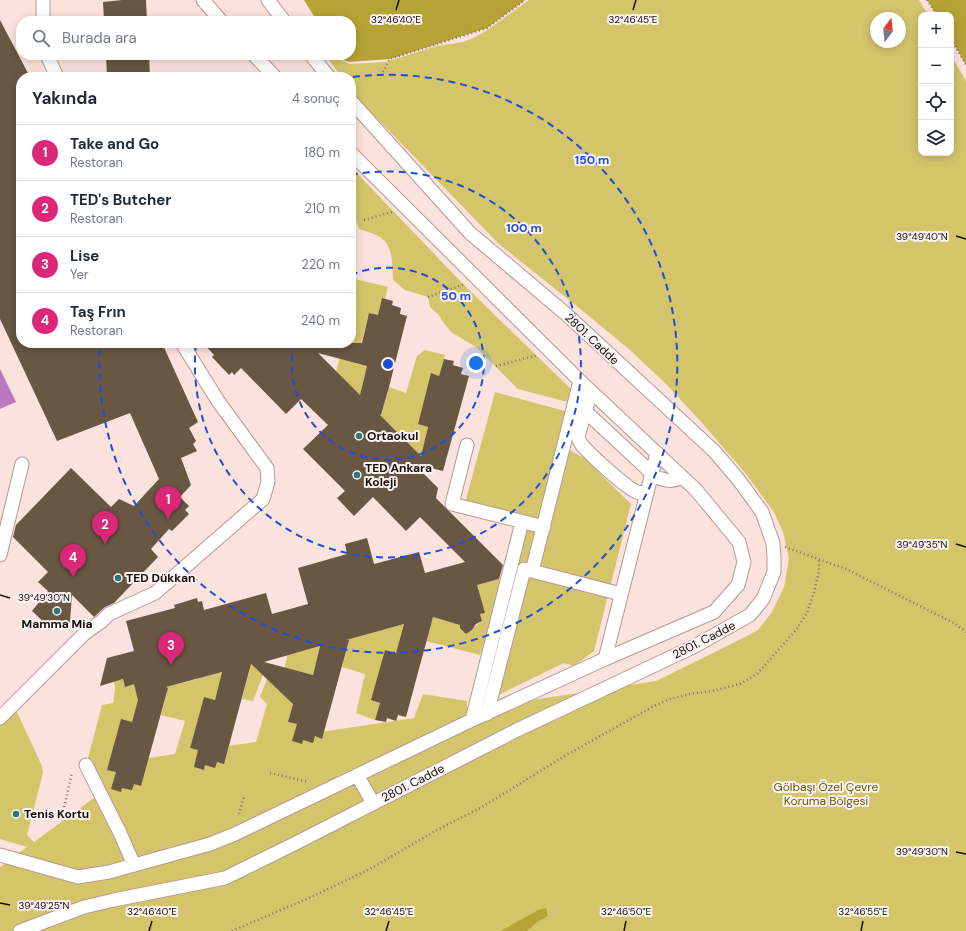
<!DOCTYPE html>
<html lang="tr">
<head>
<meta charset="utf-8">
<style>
  :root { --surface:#fff; --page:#f2f2f3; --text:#1f2937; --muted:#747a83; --line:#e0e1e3; --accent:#db2777 }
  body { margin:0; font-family:"DM Sans",sans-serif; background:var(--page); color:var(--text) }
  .controls { position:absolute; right:12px; top:12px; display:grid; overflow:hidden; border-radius:8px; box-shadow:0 2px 10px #0003 }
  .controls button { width:36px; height:36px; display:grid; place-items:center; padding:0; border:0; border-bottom:1px solid var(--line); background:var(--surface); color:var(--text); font:20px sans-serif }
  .compass { position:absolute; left:870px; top:12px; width:36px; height:36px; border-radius:50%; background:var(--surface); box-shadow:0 2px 10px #0003; rotate:15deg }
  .you { position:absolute; left:476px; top:363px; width:14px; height:14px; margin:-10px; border:3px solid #fff; border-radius:50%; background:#1a73e8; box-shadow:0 0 0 6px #1a73e833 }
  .badge { display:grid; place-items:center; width:26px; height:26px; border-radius:50%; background:var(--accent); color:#fff; font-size:13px; font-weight:700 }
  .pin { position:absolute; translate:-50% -33px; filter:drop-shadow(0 1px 2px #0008) }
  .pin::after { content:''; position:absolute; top:21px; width:14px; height:12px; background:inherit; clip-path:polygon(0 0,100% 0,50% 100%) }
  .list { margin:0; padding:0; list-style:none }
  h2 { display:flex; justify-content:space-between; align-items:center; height:52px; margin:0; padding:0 16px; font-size:17px }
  h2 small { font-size:13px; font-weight:400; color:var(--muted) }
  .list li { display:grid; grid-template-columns:26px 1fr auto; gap:12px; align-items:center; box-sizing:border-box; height:56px; padding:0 16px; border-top:1px solid var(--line) }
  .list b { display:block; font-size:15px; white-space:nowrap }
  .list p { margin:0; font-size:13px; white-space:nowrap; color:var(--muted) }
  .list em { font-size:13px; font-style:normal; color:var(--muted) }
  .icon { flex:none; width:22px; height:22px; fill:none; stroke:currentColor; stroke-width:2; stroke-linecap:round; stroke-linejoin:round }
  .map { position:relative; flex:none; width:966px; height:931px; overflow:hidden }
  .search { position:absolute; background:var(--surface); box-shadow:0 2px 10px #0003; left:16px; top:16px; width:340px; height:44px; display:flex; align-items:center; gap:10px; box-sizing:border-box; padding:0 14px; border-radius:16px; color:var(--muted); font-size:15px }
  .panel { position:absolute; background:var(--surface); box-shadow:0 2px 10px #0003; left:16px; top:72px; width:340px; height:276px; border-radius:16px }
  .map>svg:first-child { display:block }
  .green { fill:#d4c56b; fill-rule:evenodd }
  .forest { fill:#b5a435 }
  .water { fill:#bb77c1 }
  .building { fill:#695643; fill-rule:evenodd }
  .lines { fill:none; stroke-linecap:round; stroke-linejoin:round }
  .minor-casing { stroke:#b79892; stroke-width:15 }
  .path { stroke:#816f6b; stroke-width:2.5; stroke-dasharray:1 3; stroke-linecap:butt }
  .minor { stroke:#fff; stroke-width:13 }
  .ticks { fill:none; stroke:#180d0b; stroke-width:1.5 }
  .ring { fill:none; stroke:#1d4ed8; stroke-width:2; stroke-dasharray:7 5 }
  .poi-dot { fill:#2c767b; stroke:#fbf4f2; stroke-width:1.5 }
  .labels { text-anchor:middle; stroke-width:4; stroke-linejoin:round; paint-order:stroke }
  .street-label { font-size:12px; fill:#180d0b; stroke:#fbf4f2 }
  .poi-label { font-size:12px; font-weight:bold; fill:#180d0b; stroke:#fbf4f2; text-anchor:start }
  .park-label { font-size:12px; fill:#655800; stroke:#fbf4f2 }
  .ticks-label { font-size:10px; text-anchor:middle; fill:#180d0b; stroke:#fbf4f2; stroke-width:4; stroke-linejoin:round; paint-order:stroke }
  .centre { fill:#1d4ed8; stroke:#fbf4f2; stroke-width:2 }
  .ring-label { font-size:12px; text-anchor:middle; font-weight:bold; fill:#1d4ed8; stroke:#fbf4f2; stroke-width:4; stroke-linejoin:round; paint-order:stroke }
</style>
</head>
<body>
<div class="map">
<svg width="966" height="931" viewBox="0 0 966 931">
  <rect width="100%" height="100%" fill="#fce2dc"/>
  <path class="green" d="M 529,0 L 919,0 L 928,15 L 921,15 L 921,153 L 951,153 L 951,55 L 966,81 L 966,931 L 0,931 L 0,867 L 27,847 L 0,839 L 0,726 L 16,710 L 42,766 L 43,773 L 27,835 L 34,842 L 102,792 L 87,762 L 102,705 L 113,703 L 115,689 L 114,680 L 123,680 L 125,686 L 137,683 L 140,694 L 132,722 L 108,770 L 116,772 L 113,784 L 148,758 L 175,754 L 185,721 L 161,715 L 167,692 L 154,688 L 178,684 L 198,679 L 202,670 L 204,677 L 222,672 L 215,700 L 204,697 L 190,748 L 199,750 L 256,742 L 267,704 L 260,697 L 267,679 L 279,689 L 290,646 L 296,653 L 320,646 L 313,675 L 302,672 L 288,722 L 297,724 L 294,736 L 414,718 L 423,694 L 467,701 L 467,710 L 656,681 L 733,643 L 758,630 L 772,612 L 784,587 L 789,559 L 783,532 L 774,512 L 746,474 L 703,424 L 668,386 L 630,350 L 584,312 L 499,244 L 360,101 L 351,89 L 351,77 L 342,77 L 328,59 L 331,56 L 350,64 L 386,62 L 437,46 L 463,42 L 473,38 L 486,31 ZM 876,18 L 900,18 L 900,42 L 876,42 Z
    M 351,167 L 464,285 L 577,395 L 575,404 L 518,389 L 476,347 L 451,332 L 443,322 L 439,315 L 430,307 L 428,297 L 405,290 L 393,280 C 392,264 394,244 378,236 C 373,233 365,231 359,229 L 356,219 L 351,218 Z
    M 355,279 L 388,287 L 385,299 L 382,299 L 378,315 L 369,313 L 356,363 L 367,366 L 360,395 L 336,372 L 343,343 L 351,343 L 351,289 Z
    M 425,350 L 445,355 L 439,376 L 431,374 L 418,424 L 428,427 L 421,456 L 381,416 L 389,387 L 406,393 L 417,356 Z
    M 495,392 L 572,413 L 564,447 L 584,458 L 631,504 L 594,651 L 574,666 L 564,663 L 476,706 L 522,522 L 464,507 Z
    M 504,578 L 480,655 L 426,641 L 433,617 L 454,623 L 457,614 L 466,634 C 472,630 476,625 482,621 L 480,614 L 484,613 L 468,587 Z
    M 404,624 L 396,653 L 385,650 L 372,700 L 380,703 L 375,720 L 356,713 L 365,674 L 342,667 L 343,662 L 336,635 L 358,636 Z
    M 238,661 L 252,665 L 263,675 L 253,701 L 242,699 L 250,669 L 236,666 Z"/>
  <path class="forest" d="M 304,0 L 525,0 L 487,28 L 390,59 L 349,62 L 332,55 L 351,55 L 351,21 L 317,21 Z
    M 927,0 L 966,0 L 966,65 L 951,39 L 951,15 L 937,15 Z
    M 546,908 L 548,916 L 537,922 L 527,931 L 501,931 L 538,910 Z"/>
  <path class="water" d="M 0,369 L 16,402 L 0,409 Z"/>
  <path class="building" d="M 122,0 L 146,0 L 147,21 L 104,21 L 103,2 Z
    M 0,20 L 30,77 L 21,77 L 21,107 L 16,110 L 21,118 L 21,343 L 162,343 L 198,422 L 189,428 L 196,441 L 193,444 L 197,451 L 181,458 L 191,485 L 180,497 L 189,506 L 185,510 L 189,514 L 172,531 L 169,529 L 151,549 L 158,557 L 114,603 L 105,607 L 94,617 L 72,595 L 70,621 L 69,625 L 66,627 L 62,628 L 56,625 L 52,630 L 32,611 L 48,591 L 38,582 L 48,572 L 13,537 L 16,525 L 71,468 L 111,507 L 119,499 L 134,506 L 159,479 L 130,413 L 57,441 L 0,319 Z
    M 106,55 L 149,55 L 150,77 L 107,77 Z
    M 382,298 L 393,301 L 392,305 L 401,308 L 400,314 L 407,316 L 389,387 L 381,415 L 380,415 L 421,456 L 428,427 L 418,424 L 431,373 L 439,376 L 444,359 L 454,361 L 453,365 L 463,368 L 461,374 L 469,376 L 443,471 L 414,464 L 438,488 L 436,498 L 503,565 L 499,579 L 477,585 L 485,613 L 480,614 L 482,621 L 476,624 L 472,630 L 466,634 L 460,628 L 460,625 L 433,617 L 406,717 L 398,715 L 396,721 L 387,718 L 386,722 L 375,720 L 380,703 L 371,700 L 385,650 L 396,653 L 404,624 L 346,640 L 349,640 L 322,739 L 315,736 L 313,743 L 303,740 L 302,744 L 292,741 L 297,724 L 288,722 L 293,704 L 251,664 L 224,764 L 217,762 L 215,768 L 205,765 L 204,770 L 194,767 L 198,750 L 190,748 L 204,697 L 215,700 L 222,672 L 166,687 L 168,688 L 141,786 L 134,784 L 132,790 L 122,788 L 121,792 L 111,789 L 116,772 L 107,770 L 121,719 L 132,722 L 138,700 L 134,684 L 125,687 L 123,679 L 100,686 L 107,658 L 134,651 L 126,621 L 175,608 L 174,605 L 197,598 L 198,602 L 202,601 L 204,610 L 266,593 L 272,614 L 308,604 L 298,568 L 347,554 L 345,544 L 367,538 L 374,564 L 419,552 L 425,573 L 465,562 L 420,517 L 406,531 L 373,497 L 354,516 L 337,498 L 345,491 L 303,449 L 328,425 L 301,399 L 286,414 L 241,368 L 234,375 L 232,372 L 229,375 L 212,357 L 214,355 L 203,343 L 303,343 L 309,345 L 317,343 L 362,343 L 369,313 L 378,315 ZM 318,353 L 367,366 L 360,395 ZM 320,646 L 313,675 L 264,662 Z"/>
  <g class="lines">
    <defs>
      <path id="minor" d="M 43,0 L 43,21
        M 203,0 L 221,21
        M 268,0 L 284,21
        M 47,55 L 57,77
        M 254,55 L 275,77
        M 311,55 L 329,77
        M 591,391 L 579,433 C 578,437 578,439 580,442 C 585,451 628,489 637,492 C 640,493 644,492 647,493
        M 585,411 L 656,477 C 666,481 672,482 682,477
        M 467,445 L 452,504 L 544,527
        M 0,555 L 22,464
        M 524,569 L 621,594
        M 532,571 L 580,381
        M 605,659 L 657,453
        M 487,714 L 524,570
        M 0,718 L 85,633 L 102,621 L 109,614 L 155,593 L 263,499 L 268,482 L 267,468 L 218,401 L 182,343
        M 472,720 L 522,522
        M 86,765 L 120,833 L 134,865
        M 357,775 L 373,803
        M 0,855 L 78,877 L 109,872 L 210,844 L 235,834 L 472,720 L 605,659 L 714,612 L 738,585 L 744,562 L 739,542 L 696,490 L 580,381 L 351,153
        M 20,931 L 84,907 L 114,900 L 225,878 L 296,843 L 517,730 L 695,646 L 750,615 L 763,599 L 774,572 L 774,558 L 773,543 L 762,512 L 738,479 L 714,451 L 566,314 L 470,233 L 351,101"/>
    </defs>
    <use href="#minor" class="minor-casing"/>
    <path class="path" d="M 927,0 L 937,15
      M 951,39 L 966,65
      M 383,72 L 390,59 L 487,28 L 525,0
      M 364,220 L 392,212
      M 428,297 L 465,284
      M 496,366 L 538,355
      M 785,547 L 846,569 L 954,623 L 966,632
      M 270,773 L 309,782
      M 64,807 L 72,773
      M 239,814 L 244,797
      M 232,931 L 309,898 L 372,868 L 435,831 L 482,807 L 568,754 L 654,706 L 670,699 L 690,694 L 712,691 L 740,684 L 757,674 L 796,630 L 807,613 L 814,592 L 819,571 L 819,559"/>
    <use href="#minor" class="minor"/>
  </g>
  <path class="ticks" d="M 396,10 L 399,0M 633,10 L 636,0M 956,236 L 966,239M 956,544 L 966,547M 0,595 L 10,598M 956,852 L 966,854M 0,903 L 10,905M 149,931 L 152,921M 386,931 L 389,921M 624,931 L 626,921M 861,931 L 863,921"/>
  <g class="ring">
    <path d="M351 275A96 96 0 1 1 294 343"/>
    <path d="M351 175A193 193 0 1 1 196 344"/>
    <path d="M353 77A289 289 0 1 1 100 344"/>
  </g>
  <g class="poi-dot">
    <circle cx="359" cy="436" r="4"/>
    <circle cx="357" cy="475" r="4"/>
    <circle cx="118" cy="578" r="4"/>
    <circle cx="57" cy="611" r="4"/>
    <circle cx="16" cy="814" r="4"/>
  </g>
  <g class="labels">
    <g class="street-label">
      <text transform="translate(592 339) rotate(43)" y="4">2801. Cadde</text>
      <text transform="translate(704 640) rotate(-27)" y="4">2801. Cadde</text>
      <text transform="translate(413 783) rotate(-27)" y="4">2801. Cadde</text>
    </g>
    <g class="poi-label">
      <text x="367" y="440">Ortaokul</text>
      <text x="365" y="472">TED Ankara<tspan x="365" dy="14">Koleji</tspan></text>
      <text x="126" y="582">TED Dükkan</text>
      <text x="57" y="628" text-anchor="middle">Mamma Mia</text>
      <text x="24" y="818">Tenis Kortu</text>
    </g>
    <g class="park-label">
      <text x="826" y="791">Gölbaşı Özel Çevre<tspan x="826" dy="14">Koruma Bölgesi</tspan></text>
    </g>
  </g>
  <g class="ticks-label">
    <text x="396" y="23">32°46'40"E</text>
    <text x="633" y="23">32°46'45"E</text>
    <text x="922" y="240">39°49'40"N</text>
    <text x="922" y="548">39°49'35"N</text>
    <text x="44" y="601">39°49'30"N</text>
    <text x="922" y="855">39°49'30"N</text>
    <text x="44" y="909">39°49'25"N</text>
    <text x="152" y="915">32°46'40"E</text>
    <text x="389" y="915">32°46'45"E</text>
    <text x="626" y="915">32°46'50"E</text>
    <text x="863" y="915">32°46'55"E</text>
  </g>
  <circle cx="388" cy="364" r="6" class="centre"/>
  <g class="ring-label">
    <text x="592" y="164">150 m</text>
    <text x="524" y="232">100 m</text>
    <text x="456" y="300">50 m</text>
  </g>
</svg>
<div class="controls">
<button>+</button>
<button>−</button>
<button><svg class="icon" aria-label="locate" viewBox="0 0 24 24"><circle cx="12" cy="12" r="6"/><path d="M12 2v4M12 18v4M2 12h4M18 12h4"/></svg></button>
<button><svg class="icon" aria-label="layers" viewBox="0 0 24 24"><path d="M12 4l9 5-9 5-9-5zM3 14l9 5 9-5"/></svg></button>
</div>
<svg class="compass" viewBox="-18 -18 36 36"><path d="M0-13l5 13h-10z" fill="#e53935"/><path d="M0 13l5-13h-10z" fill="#747a83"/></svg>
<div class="you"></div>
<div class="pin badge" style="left:168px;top:519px">1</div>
<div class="pin badge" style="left:105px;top:544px">2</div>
<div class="pin badge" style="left:171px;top:665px">3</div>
<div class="pin badge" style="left:73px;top:577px">4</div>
<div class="search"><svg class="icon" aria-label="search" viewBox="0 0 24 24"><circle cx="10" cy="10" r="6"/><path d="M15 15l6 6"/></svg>Burada ara</div>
<section class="panel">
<h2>Yakında<small>4 sonuç</small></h2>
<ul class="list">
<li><span class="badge">1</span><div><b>Take and Go</b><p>Restoran</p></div><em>180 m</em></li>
<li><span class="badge">2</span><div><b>TED's Butcher</b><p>Restoran</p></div><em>210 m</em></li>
<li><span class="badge">3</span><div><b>Lise</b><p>Yer</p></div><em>220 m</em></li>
<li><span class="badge">4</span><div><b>Taş Frın</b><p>Restoran</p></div><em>240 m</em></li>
</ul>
</section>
</div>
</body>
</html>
